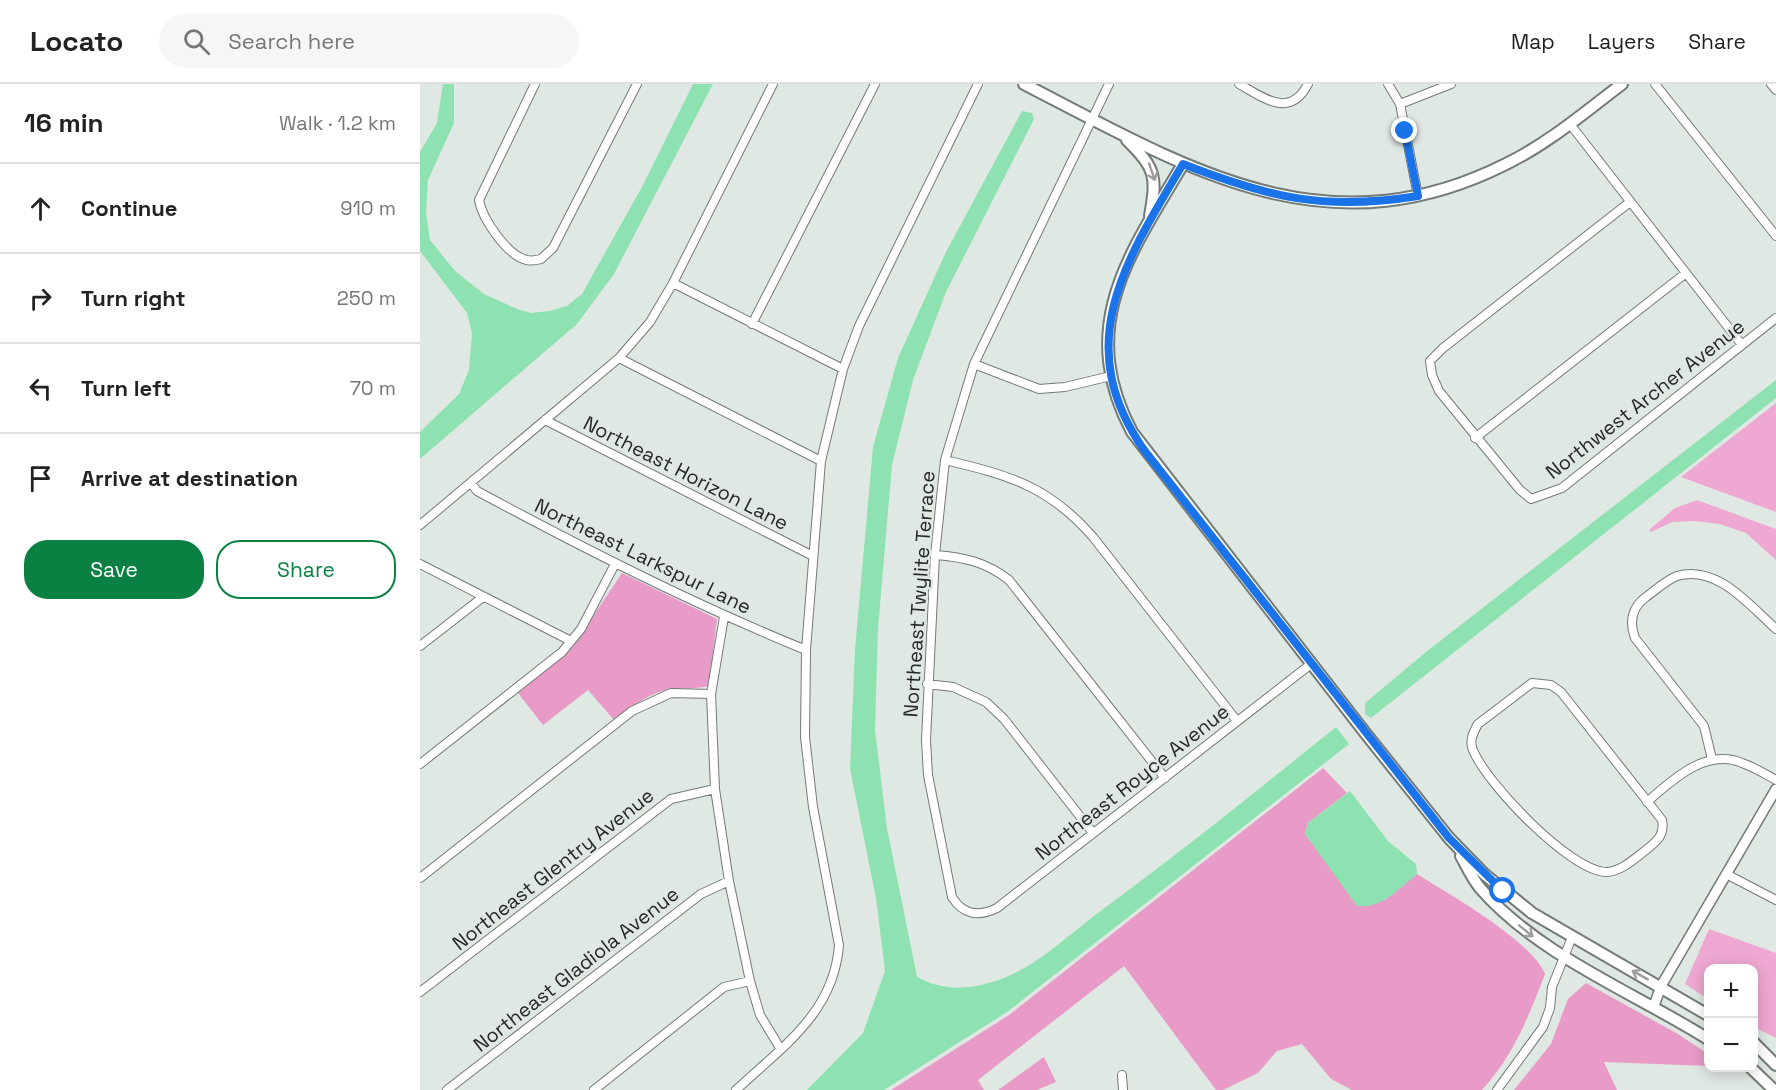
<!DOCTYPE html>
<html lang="en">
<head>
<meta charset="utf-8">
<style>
  :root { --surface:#fff; --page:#f6f6f6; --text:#222; --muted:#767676; --line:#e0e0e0; --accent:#0b8043 }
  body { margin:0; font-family:"Space Grotesk",sans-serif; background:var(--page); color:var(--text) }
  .controls { position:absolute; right:18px; bottom:18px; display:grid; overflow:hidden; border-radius:12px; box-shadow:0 3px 15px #0003 }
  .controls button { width:54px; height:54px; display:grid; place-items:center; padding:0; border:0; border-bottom:2px solid var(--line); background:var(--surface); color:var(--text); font:30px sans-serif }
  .stop { position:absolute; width:18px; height:18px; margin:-14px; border:4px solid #1a73e8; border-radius:50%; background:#fff }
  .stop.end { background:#1a73e8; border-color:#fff; box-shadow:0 2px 6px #0008 }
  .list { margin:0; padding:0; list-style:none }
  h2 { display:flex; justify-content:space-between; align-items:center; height:78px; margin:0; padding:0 24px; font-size:26px }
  h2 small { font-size:20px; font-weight:400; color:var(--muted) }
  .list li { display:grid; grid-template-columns:39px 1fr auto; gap:18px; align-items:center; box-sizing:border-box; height:90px; padding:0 24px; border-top:2px solid var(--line) }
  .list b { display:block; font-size:22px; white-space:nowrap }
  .list em { font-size:20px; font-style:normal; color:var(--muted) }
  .actions { display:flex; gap:12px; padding:18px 24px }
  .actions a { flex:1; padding:14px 0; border:2px solid var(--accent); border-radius:24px; text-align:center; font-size:21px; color:var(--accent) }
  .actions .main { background:var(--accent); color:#fff }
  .icon { flex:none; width:33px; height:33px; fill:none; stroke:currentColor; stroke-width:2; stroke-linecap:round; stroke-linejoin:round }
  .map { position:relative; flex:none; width:1356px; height:1006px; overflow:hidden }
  header { display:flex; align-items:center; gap:36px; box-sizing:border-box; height:84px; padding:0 30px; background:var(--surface); border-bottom:2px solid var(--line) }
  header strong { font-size:28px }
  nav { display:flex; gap:33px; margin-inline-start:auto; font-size:21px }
  .search { width:420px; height:54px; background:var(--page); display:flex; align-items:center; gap:15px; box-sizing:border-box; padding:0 21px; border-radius:33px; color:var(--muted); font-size:22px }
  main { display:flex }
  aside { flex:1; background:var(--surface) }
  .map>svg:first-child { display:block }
  .green { fill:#efa8d1 }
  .forest { fill:#e89bc7 }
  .water { fill:#8ee2b1 }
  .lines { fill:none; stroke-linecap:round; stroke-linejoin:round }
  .minor-casing { stroke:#747a76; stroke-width:10 }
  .tertiary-casing { stroke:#747a76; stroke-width:12 }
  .secondary-casing { stroke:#747a76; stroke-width:14 }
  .minor { stroke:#fff; stroke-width:8 }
  .tertiary { stroke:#fff; stroke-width:9 }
  .secondary { stroke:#fff; stroke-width:10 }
  .oneway { stroke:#9d9e9d }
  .route { stroke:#1a73e8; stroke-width:8 }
  .labels { text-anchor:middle; stroke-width:4.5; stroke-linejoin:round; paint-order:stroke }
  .street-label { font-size:20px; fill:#252826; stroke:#e0e8e3 }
</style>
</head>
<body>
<header>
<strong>Locato</strong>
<div class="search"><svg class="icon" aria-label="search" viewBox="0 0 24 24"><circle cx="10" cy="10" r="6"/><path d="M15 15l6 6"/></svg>Search here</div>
<nav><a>Map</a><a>Layers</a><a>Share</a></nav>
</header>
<main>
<aside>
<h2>16 min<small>Walk · 1.2 km</small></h2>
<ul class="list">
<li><svg class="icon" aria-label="ahead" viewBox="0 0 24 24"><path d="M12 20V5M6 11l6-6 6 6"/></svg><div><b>Continue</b></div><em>910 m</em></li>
<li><svg class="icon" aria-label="right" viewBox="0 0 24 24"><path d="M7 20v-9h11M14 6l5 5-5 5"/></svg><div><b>Turn right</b></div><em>250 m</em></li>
<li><svg class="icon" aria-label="left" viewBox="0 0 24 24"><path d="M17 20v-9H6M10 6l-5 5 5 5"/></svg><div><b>Turn left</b></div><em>70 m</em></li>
<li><svg class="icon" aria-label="arrive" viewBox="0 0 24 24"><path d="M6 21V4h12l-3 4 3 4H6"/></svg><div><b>Arrive at destination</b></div></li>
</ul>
<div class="actions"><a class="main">Save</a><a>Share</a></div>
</aside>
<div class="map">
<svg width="1356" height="1006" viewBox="0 0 1356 1006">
  <rect width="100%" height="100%" fill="#e0e8e3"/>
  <path class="green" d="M 1356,319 L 1356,428 L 1261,393 Z
    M 1277,416 L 1356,445 L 1356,476 L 1326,449 L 1300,440 L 1274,437 L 1252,438 L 1231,448 L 1229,446 L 1255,424 Z
    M 1289,845 L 1356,869 L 1356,954 L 1334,943 L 1334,884 L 1288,884 L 1288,915 L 1265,900 Z"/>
  <path class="forest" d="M 202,489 L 297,535 L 289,602 C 276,605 265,604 252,605 C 231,607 210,624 194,636 L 168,606 L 123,641 L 98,609 L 153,562 Z
    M 903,684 L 927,709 L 888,739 L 885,750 L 914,787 L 965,816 L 997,790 C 1029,810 1112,857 1125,890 C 1109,932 1093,972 1062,1006 L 932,1006 L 911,995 L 882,960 L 857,967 L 838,989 L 803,1006 L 796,1006 L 704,882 L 558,996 L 564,1006 L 471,1006 L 589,931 Z
    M 1166,899 L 1258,950 L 1288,970 L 1288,982 L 1184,978 L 1197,1006 L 1094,1006 L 1131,960 L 1148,915 Z
    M 624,973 L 636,998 L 617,1006 L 578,1006 Z"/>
  <path class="water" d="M 23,0 L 34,0 L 34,39 L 8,96 L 6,128 L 10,156 L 35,187 L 64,210 L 97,225 L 111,229 L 129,227 L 147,222 L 162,210 L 223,101 L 273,0 L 293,0 L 194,190 L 157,240 L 0,375 L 0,348 L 39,310 L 49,286 L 52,249 L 47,229 L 0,167 L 0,68 L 17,39 Z
    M 602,27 L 612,29 L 614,35 L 526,208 L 493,296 L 472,381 L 458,544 L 455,646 L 467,744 L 497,893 C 529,911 565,904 597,888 C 624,875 657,844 682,826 C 762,767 839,705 916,643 L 929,660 L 587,928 L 464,1006 L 387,1006 L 443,949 L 465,887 L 456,814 L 430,685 L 435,565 L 453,363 L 478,274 L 526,168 Z
    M 1356,296 L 1356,314 L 951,634 L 945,630 L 945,619 L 1006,568 Z
    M 930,707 L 968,757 L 996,780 L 997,790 C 978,805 962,825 937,822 L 885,750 L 888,739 Z"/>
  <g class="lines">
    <defs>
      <path id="minor" d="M 115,0 L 59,116 C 62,134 87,172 107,176 C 111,177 117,176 121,175 L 133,164 L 217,0
        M 689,0 L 554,280 L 525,376 L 515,471 L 506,656 L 508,691 L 532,813 C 543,831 559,833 577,824 L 891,580
        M 819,0 C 844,14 870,35 888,0
        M 968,0 L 980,20 L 998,112
        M 1235,0 L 1356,152
        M 1351,0 L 1356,6
        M 980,20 L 1031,0
        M 1150,40 L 1322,261
        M 1210,118 L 1023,264 L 1010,277 L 1012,291 L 1019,307 L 1100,406 L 1111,415 L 1142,404 L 1356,234
        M 253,199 L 423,285
        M 332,240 L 455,0
        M 199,274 L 401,377
        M 554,280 L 619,305 L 645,303 L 691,292
        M 125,336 L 391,471
        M 1055,354 L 1266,189
        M 525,376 C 588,391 629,402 673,453 L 817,637
        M 51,399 L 57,407 C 165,465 273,520 386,566
        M 0,441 L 199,274 L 230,238 L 253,199 L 353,0
        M 515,471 C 544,473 566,478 589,496 L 745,694
        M 0,480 L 151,557
        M 304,533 L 291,610 L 295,705 L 309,797 L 330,897 L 340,931 L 360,964
        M 0,562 L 63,513
        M 1112,599 L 1131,601 L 1141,608 L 1242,736 C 1245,751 1237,757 1226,766 C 1215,774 1201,788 1186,788 C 1150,787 1066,699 1053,666 C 1049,657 1053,649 1058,640 Z
        M 507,600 L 533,603 L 566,618 L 584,635 L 673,749
        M 1292,675 L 1284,642 L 1215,554 C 1209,538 1212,523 1226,513 C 1236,506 1246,496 1257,492 C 1297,480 1330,522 1356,545
        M 0,680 L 142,568 L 161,545 L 195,480
        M 1227,718 C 1253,695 1286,664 1322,679 C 1334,683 1345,690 1356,696
        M 1308,791 L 1356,816
        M 0,794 L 212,627 L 251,609 L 291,610
        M 0,908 L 251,715 L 295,705
        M 702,991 L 703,1006
        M 27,1006 L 281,810 L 309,797
        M 174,1006 L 304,903 L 330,897
        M 316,1006 C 362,963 414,929 419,861 L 393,723 L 385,653 L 386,566 L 401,377 L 423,285 L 439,242 L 558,0
        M 1077,1006 L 1123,943 L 1130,924 L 1132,903 L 1152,853"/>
      <path id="tertiary" d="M 1234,922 L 1241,902 L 1356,705"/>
      <path id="secondary" d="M 604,0 C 765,83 905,171 1086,80 C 1129,59 1165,28 1202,0
        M 707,56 C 736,85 737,92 730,132
        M 763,80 C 709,171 656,242 712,348 L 946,650 L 1029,754 L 1064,790 L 1112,829 L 1288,931
        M 1041,772 C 1047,783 1052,794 1060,804 C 1118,871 1213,908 1288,955
        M 1334,959 L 1356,981
        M 1331,984 L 1354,1006"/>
    </defs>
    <use href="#minor" class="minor-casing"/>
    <use href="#tertiary" class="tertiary-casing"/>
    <use href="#secondary" class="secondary-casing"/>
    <use href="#minor" class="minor"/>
    <use href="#tertiary" class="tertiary"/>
    <use href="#secondary" class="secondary"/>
  </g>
  <defs><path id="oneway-shaft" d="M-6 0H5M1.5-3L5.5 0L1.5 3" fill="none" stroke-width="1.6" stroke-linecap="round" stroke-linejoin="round" transform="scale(1.5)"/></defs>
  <g class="oneway">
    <use href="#oneway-shaft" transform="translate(732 88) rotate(71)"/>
    <use href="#oneway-shaft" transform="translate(1106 847) rotate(39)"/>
    <use href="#oneway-shaft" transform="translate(1220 891) rotate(-151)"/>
  </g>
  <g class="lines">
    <path class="route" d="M 985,47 L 998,112 C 905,127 850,114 763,80 C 706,176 650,260 724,366 L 1029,754 L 1083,807"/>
  </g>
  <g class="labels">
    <g class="street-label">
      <text transform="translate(1225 315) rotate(-38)" y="7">Northwest Archer Avenue</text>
      <text transform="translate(266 389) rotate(27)" y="7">Northeast Horizon Lane</text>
      <text transform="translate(223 472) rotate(26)" y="7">Northeast Larkspur Lane</text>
      <text transform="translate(499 510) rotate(-86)" y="7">Northeast Twylite Terrace</text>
      <text transform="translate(712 698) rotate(-38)" y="7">Northeast Royce Avenue</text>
      <text transform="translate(133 785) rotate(-38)" y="7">Northeast Glentry Avenue</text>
      <text transform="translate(156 885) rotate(-38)" y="7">Northeast Gladiola Avenue</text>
    </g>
  </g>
</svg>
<div class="controls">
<button>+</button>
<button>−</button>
</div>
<div class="stop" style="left:1083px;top:807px"></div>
<div class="stop end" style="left:985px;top:47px"></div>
</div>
</main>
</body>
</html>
